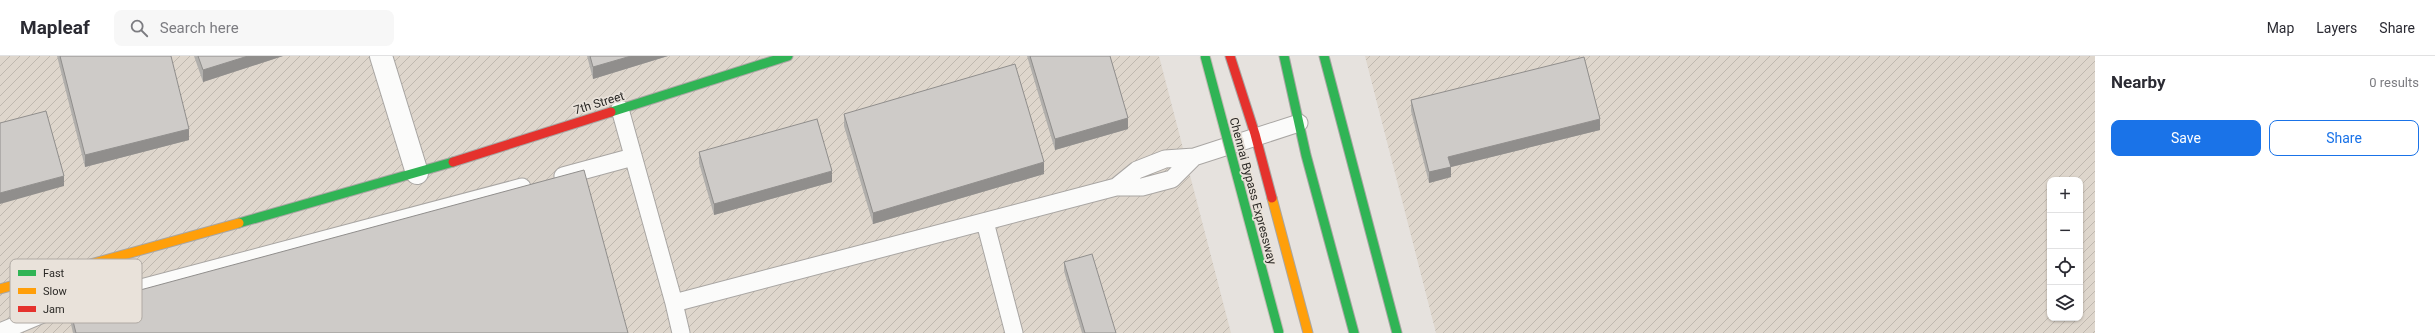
<!DOCTYPE html>
<html lang="en">
<head>
<meta charset="utf-8">
<style>
  :root { --surface:#fff; --page:#f7f7f7; --text:#2b2b33; --muted:#7c7c81; --line:#e1e1e2; --accent:#1a73e8 }
  body { margin:0; font-family:Roboto,sans-serif; background:var(--page); color:var(--text) }
  .controls { position:absolute; right:12px; bottom:12px; display:grid; overflow:hidden; border-radius:8px; box-shadow:0 1px 3px #0004 }
  .controls button { width:36px; height:36px; display:grid; place-items:center; padding:0; border:0; border-bottom:1px solid var(--line); background:var(--surface); color:var(--text); font:20px sans-serif }
  .list { margin:0; padding:0; list-style:none }
  h2 { display:flex; justify-content:space-between; align-items:center; height:52px; margin:0; padding:0 16px; font-size:17px }
  h2 small { font-size:13px; font-weight:400; color:var(--muted) }
  .actions { display:flex; gap:8px; padding:12px 16px }
  .actions a { flex:1; padding:9px 0; border:1px solid var(--accent); border-radius:8px; text-align:center; font-size:14px; color:var(--accent) }
  .actions .main { background:var(--accent); color:#fff }
  .icon { flex:none; width:22px; height:22px; fill:none; stroke:currentColor; stroke-width:2; stroke-linecap:round; stroke-linejoin:round }
  .map { position:relative; flex:none; width:2095px; height:277px; overflow:hidden }
  header { display:flex; align-items:center; gap:24px; box-sizing:border-box; height:56px; padding:0 20px; background:var(--surface); border-bottom:1px solid var(--line) }
  header strong { font-size:19px }
  nav { display:flex; gap:22px; margin-inline-start:auto; font-size:14px }
  .search { width:280px; height:36px; background:var(--page); display:flex; align-items:center; gap:10px; box-sizing:border-box; padding:0 14px; border-radius:8px; color:var(--muted); font-size:15px }
  main { display:flex }
  aside { flex:1; background:var(--surface) }
  .map>svg:first-child { display:block }
  .industrial { fill:url(#industrial-furrows); fill-rule:evenodd }
  .lines { fill:none; stroke-linecap:round; stroke-linejoin:round }
  .lane-casing { stroke:#a9a6a3; stroke-width:19 }
  .street-casing { stroke:#a9a6a3; stroke-width:24 }
  .fast-casing { stroke:#a9a6a3; stroke-width:11 }
  .slow-casing { stroke:#a9a6a3; stroke-width:11 }
  .jam-casing { stroke:#a9a6a3; stroke-width:11 }
  .lane { stroke:#fbfbfa; stroke-width:17 }
  .street { stroke:#fbfbfa; stroke-width:22 }
  .fast { stroke:#30b455; stroke-width:9 }
  .slow { stroke:#ff9f0a; stroke-width:9 }
  .jam { stroke:#e5322d; stroke-width:9 }
  .fast-bridge-casing { stroke:#bfb7b1; stroke-width:11; stroke-linecap:butt }
  .fast-bridge { stroke:#30b455; stroke-width:9 }
  .wall { fill:#b1afac }
  .shaded-wall { fill:#908e8c }
  .building { fill:#cecbc8; stroke:#908e8c }
  .labels { text-anchor:middle; stroke-width:3.5; stroke-linejoin:round; paint-order:stroke }
  .street-label { font-size:12px; fill:#2a2825; stroke:#e9e2da }
  .key { fill:#e9e2da; stroke:#b0aaa4; stroke-width:1 }
  .key-label { font-size:11px; fill:#2a2825 }
</style>
</head>
<body>
<header>
<strong>Mapleaf</strong>
<div class="search"><svg class="icon" aria-label="search" viewBox="0 0 24 24"><circle cx="10" cy="10" r="6"/><path d="M15 15l6 6"/></svg>Search here</div>
<nav><a>Map</a><a>Layers</a><a>Share</a></nav>
</header>
<main>
<div class="map">
<svg width="2095" height="277" viewBox="0 0 2095 277">
  <defs>
    <pattern id="industrial-furrows" width="10" height="10" patternUnits="userSpaceOnUse"><rect width="10" height="10" fill="#ded6cc"/><path d="M-1 1l2-2M0 10L10 0M9 11l2-2" fill="none" stroke="#bfb8af"/></pattern>
  </defs>
  <rect width="100%" height="100%" fill="#e6e2de"/>
  <path class="industrial" d="M 0,0 L 1159,0 L 1231,277 L 0,277 Z
    M 1365,0 L 2095,0 L 2095,277 L 1436,277 ZM 2050,124 L 2080,124 L 2080,262 L 2050,262 Z"/>
  <g class="lines">
    <defs>
      <path id="lane" d="M 620,53 L 674,247 L 1116,131
        M 1194,101 L 1172,123 L 1142,131 L 1116,131 L 1137,114 L 1165,103 L 1194,101 L 1299,67
        M 563,120 L 633,101
        M 985,166 L 1014,277
        M 674,247 L 681,277
        M 0,276 L 43,258 L 522,131"/>
      <path id="street" d="M 381,0 L 417,117"/>
      <path id="fast" d="M 1284,0 L 1306,99 L 1354,277
        M 1324,0 L 1397,277
        M 611,56 L 788,0
        M 239,167 L 453,106"/>
      <path id="slow" d="M 1272,142 L 1308,277
        M 0,233 L 239,167"/>
      <path id="jam" d="M 1230,0 L 1255,78 L 1272,142
        M 453,106 L 611,56"/>
    </defs>
    <use href="#lane" class="lane-casing"/>
    <use href="#street" class="street-casing"/>
    <use href="#fast" class="fast-casing"/>
    <use href="#slow" class="slow-casing"/>
    <use href="#jam" class="jam-casing"/>
    <use href="#lane" class="lane"/>
    <use href="#street" class="street"/>
    <use href="#fast" class="fast"/>
    <use href="#slow" class="slow"/>
    <use href="#jam" class="jam"/>
    <defs>
      <path id="fast-bridge" d="M 1205,0 L 1279,277"/>
    </defs>
    <use href="#fast-bridge" class="fast-bridge-casing"/>
    <use href="#fast-bridge" class="fast-bridge"/>
  </g>
  <path class="wall" d="M 57,0 L 171,0 L 189,84 L 85,111 Z
    M 194,0 L 283,0 L 203,26 Z
    M 587,0 L 668,0 L 593,23 Z
    M 1027,0 L 1110,0 L 1128,73 L 1055,94 Z
    M 1411,44 L 1600,74 L 1451,111 L 1451,121 L 1429,127 L 1411,55 Z
    M 844,58 L 1044,118 L 873,168 L 844,70 Z
    M 699,96 L 832,126 L 714,159 L 699,107 Z
    M 1064,206 L 1116,277 L 1082,277 L 1064,215 Z
    M 70,253 L 628,277 L 73,277 L 70,264 Z"/>
  <path class="shaded-wall" d="M 248,0 L 283,0 L 203,26 L 203,14 Z
    M 631,0 L 668,0 L 593,23 L 593,11 Z
    M 1128,62 L 1128,73 L 1055,94 L 1055,83 Z
    M 1600,63 L 1600,74 L 1451,111 L 1451,121 L 1429,127 L 1429,116 L 1448,101 Z
    M 189,73 L 189,84 L 85,111 L 85,99 Z
    M 1044,106 L 1044,118 L 873,168 L 873,157 Z
    M 832,115 L 832,126 L 714,159 L 714,148 Z
    M 64,120 L 64,130 L 0,148 L 0,137 Z"/>
  <path class="building" d="M 60,0 L 171,0 L 189,73 L 85,99 Z
    M 198,0 L 248,0 L 203,14 Z
    M 590,0 L 631,0 L 593,11 Z
    M 1030,0 L 1110,0 L 1128,62 L 1055,83 Z
    M 1584,1 L 1600,63 L 1448,101 L 1451,111 L 1429,116 L 1411,44 Z
    M 1015,8 L 1044,106 L 873,157 L 844,58 Z
    M 46,55 L 64,120 L 0,137 L 0,67 Z
    M 817,63 L 832,115 L 714,148 L 699,96 Z
    M 584,114 L 628,277 L 76,277 L 70,253 Z
    M 1092,198 L 1116,277 L 1085,277 L 1064,206 Z"/>
  <g class="labels">
    <g class="street-label">
      <text transform="translate(599 47) rotate(-17)" y="4">7th Street</text>
      <text transform="translate(1253 135) rotate(75)" y="4">Chennai Bypass Expressway</text>
    </g>
  </g>
  <rect x="10" y="203" width="132" height="64" rx="6" class="key"/>
  <rect x="18" y="214" width="18" height="6" fill="#30b455"/>
  <rect x="18" y="232" width="18" height="6" fill="#ff9f0a"/>
  <rect x="18" y="250" width="18" height="6" fill="#e5322d"/>
  <g class="key-label">
    <text x="43" y="221">Fast</text>
    <text x="43" y="239">Slow</text>
    <text x="43" y="257">Jam</text>
  </g>
</svg>
<div class="controls">
<button>+</button>
<button>−</button>
<button><svg class="icon" aria-label="locate" viewBox="0 0 24 24"><circle cx="12" cy="12" r="6"/><path d="M12 2v4M12 18v4M2 12h4M18 12h4"/></svg></button>
<button><svg class="icon" aria-label="layers" viewBox="0 0 24 24"><path d="M12 4l9 5-9 5-9-5zM3 14l9 5 9-5"/></svg></button>
</div>
</div>
<aside>
<h2>Nearby<small>0 results</small></h2>
<ul class="list">
</ul>
<div class="actions"><a class="main">Save</a><a>Share</a></div>
</aside>
</main>
</body>
</html>
